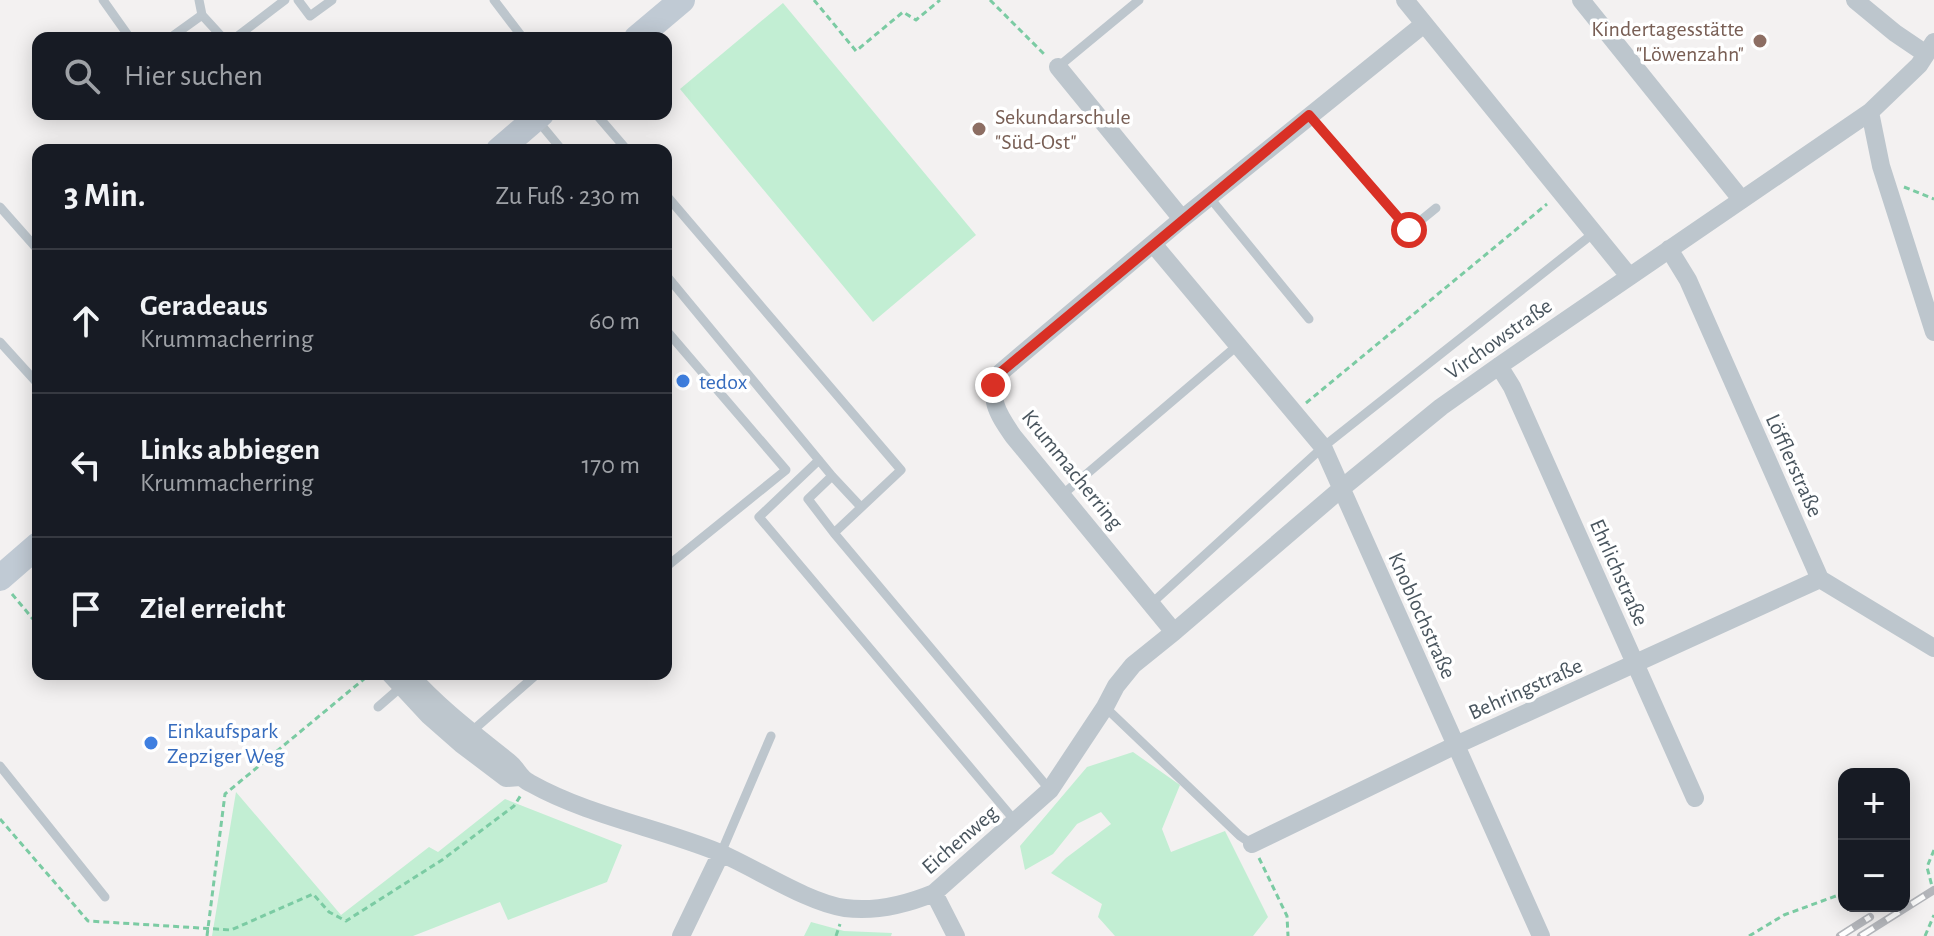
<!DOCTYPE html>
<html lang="de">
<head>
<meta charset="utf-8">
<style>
  :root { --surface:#171b24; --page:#242831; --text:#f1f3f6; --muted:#9ea1a6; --line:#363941 }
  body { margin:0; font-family:"Alegreya Sans",sans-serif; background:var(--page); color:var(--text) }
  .controls { position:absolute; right:24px; bottom:24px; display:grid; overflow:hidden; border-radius:16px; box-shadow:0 4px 20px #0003 }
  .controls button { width:72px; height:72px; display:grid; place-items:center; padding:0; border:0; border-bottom:2px solid var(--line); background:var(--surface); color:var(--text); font:40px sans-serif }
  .stop { position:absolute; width:24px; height:24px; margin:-18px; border:6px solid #d93025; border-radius:50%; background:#fff }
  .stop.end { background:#d93025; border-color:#fff; box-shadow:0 2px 8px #0008 }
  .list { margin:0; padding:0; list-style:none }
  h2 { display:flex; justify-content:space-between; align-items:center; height:104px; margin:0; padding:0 32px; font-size:34px }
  h2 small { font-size:26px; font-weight:400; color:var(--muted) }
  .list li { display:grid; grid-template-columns:52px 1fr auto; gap:24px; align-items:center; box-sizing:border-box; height:144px; padding:0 32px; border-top:2px solid var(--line) }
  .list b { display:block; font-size:30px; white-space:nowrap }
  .list p { margin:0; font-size:26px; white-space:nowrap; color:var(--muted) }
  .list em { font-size:26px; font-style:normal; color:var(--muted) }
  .icon { flex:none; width:44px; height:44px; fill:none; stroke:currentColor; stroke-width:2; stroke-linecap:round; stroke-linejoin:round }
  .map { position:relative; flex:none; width:1934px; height:936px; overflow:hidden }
  .search { position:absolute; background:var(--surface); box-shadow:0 4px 20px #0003; left:32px; top:32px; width:640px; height:88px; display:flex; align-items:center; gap:20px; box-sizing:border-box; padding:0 28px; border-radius:16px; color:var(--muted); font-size:30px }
  .panel { position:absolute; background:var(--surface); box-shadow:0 4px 20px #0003; left:32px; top:144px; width:640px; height:536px; border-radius:16px }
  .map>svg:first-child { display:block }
  .green { fill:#c2eed3 }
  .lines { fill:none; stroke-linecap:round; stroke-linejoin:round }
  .path { stroke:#7bcba3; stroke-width:3; stroke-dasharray:6 4; stroke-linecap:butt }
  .lane { stroke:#bdc6cd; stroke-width:9 }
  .street { stroke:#bdc6cd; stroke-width:18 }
  .secondary { stroke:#c0cad4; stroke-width:26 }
  .rail-casing { stroke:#b4b6bb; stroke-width:8 }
  .rail { stroke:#fff; stroke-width:5; stroke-dasharray:15; stroke-linecap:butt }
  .route { stroke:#d93025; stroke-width:10 }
  .education-dot { fill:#8d6e63; stroke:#fff; stroke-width:3 }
  .shop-dot { fill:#3f7fe0; stroke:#fff; stroke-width:3 }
  .labels { text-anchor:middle; stroke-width:7; stroke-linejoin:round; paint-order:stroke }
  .education-label { font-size:22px; fill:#785e54; stroke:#fff; text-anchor:end }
  .street-label { font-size:22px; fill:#49555e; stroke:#fff }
  .shop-label { font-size:22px; fill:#366cbe; stroke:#fff; text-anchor:start }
</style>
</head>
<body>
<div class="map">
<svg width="1934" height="936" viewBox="0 0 1934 936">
  <rect width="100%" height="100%" fill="#f3f1f1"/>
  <path class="green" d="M 783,3 L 976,235 L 873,322 L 680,89 Z
    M 1133,752 L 1180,785 L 1162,829 L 1171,852 L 1225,831 L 1268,917 L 1253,936 L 1115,936 L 1098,917 L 1102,904 L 1051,873 L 1066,858 L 1111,824 L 1101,812 L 1077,824 L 1053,854 L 1025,870 L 1020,846 L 1087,767 Z
    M 236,792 L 341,915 L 429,847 L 438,852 L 505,799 L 622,845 L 607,882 L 508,920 L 500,902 L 413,936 L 212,936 Z
    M 811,922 L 844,931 L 892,933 L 891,936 L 804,936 Z"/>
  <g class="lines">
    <path class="path" d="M 814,0 L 856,51 L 903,12 L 916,20 L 940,0
      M 990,0 L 1046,56
      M 1904,187 L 1934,199
      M 1306,403 L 1547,204
      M 12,594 L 38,625
      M 0,819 L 88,921 L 231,930 L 313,894 L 329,912 L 346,921 L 442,860 L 514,806 L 521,795
      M 1934,850 L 1927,867 L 1934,894
      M 1259,858 L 1287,916 L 1288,936
      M 207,936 L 225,794 L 370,674
      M 836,936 L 840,924
      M 1749,936 L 1784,915 L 1844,893
      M 1925,936 L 1934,915"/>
    <path class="lane" d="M 103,0 L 130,38
      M 199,0 L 202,15 L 223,38
      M 298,0 L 310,16 L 332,0
      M 494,0 L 523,38
      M 170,38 L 202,15
      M 235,38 L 285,0
      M 1058,67 L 1139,0
      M 596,114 L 627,150
      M 1309,115 L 1409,230 L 1436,208
      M 538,121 L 562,150
      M 666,195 L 901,470 L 834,533 L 1050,790
      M 1210,198 L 1309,319
      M 0,207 L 38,250
      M 666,275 L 832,476 L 861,507
      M 666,330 L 786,470 L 666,567
      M 0,342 L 38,384
      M 819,460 L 759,517 L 1016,822
      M 832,476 L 808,499 L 834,533
      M 1062,495 L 1238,345
      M 1152,603 L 1323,447 L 1595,232
      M 378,707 L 401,687
      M 1105,707 L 1240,836 L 1252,844
      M 471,732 L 537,674
      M 0,766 L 105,897
      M 721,853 L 771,736"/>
    <path class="street" d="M 1405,0 L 1629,276
      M 1581,0 L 1741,199
      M 1855,0 L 1895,33 L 1926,54
      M 1934,42 L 1919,65 L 1870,112 L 1881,166 L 1934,332
      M 1058,67 L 1182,219
      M 1154,245 L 1323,447 L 1541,936
      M 1669,249 L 1688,280 L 1820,579 L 1934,648
      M 1499,366 L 1512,387 L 1695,798
      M 1174,632 L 1013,436 C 998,414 986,397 1001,372 L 1182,219 L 1424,24
      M 390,674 L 428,715 L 461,744 L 506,778 L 520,777
      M 409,674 C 439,708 474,734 509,762 C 518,769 519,778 530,783 C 589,816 656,827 718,852 C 754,867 808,903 845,908 C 876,912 905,905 934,893 L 1050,790 L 1105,707 L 1116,686 L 1133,665 L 1174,632 L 1342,488 L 1441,407 L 1499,366 L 1870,112
      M 1252,844 L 1456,745 L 1820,579
      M 934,893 L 956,936
      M 681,936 L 721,853"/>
    <path class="secondary" d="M 637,38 L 682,0
      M 499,150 L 541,114
      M 0,578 L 38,545"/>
    <defs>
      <path id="rail" d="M 1840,936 L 1870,917
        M 1861,936 L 1934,890"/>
    </defs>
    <use href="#rail" class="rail-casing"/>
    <use href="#rail" class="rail"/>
  </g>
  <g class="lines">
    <path class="route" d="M 993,385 L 1001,372 L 1309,115 L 1409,230"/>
  </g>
  <g class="education-dot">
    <circle cx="1760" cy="41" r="8"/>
    <circle cx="979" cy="129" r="8"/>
  </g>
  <g class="shop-dot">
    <circle cx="683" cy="381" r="8"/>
    <circle cx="151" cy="743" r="8"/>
  </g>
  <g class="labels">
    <g class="education-label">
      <text x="1744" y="36">Kindertagesstätte<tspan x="1744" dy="25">"Löwenzahn"</tspan></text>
      <text x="995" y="124" text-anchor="start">Sekundarschule<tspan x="995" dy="25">"Süd-Ost"</tspan></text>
    </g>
    <g class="street-label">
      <text transform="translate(1498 338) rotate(-35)" y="8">Virchowstraße</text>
      <text transform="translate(1795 465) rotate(66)" y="8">Löfflerstraße</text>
      <text transform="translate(1073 469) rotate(51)" y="8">Krummacherring</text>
      <text transform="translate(1620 572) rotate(66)" y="8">Ehrlichstraße</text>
      <text transform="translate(1423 615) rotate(66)" y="8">Knoblochstraße</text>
      <text transform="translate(1525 688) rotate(-24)" y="8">Behringstraße</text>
      <text transform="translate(959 839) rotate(-41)" y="8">Eichenweg</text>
    </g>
    <g class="shop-label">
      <text x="699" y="389">tedox</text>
      <text x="167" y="738">Einkaufspark<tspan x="167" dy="25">Zepziger Weg</tspan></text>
    </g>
  </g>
</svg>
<div class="controls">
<button>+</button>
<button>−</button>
</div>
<div class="stop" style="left:1409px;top:230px"></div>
<div class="stop end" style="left:993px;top:385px"></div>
<div class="search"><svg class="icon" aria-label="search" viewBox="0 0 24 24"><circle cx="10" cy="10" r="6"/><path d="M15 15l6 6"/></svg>Hier suchen</div>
<section class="panel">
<h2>3 Min.<small>Zu Fuß · 230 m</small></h2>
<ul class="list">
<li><svg class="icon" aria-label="ahead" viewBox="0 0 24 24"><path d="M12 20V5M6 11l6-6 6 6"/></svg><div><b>Geradeaus</b><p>Krummacherring</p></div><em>60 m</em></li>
<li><svg class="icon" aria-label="left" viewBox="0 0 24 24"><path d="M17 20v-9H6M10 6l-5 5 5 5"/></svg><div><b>Links abbiegen</b><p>Krummacherring</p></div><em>170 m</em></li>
<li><svg class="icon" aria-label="arrive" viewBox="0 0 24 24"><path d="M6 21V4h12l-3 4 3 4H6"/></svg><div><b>Ziel erreicht</b></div></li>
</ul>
</section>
</div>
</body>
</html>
